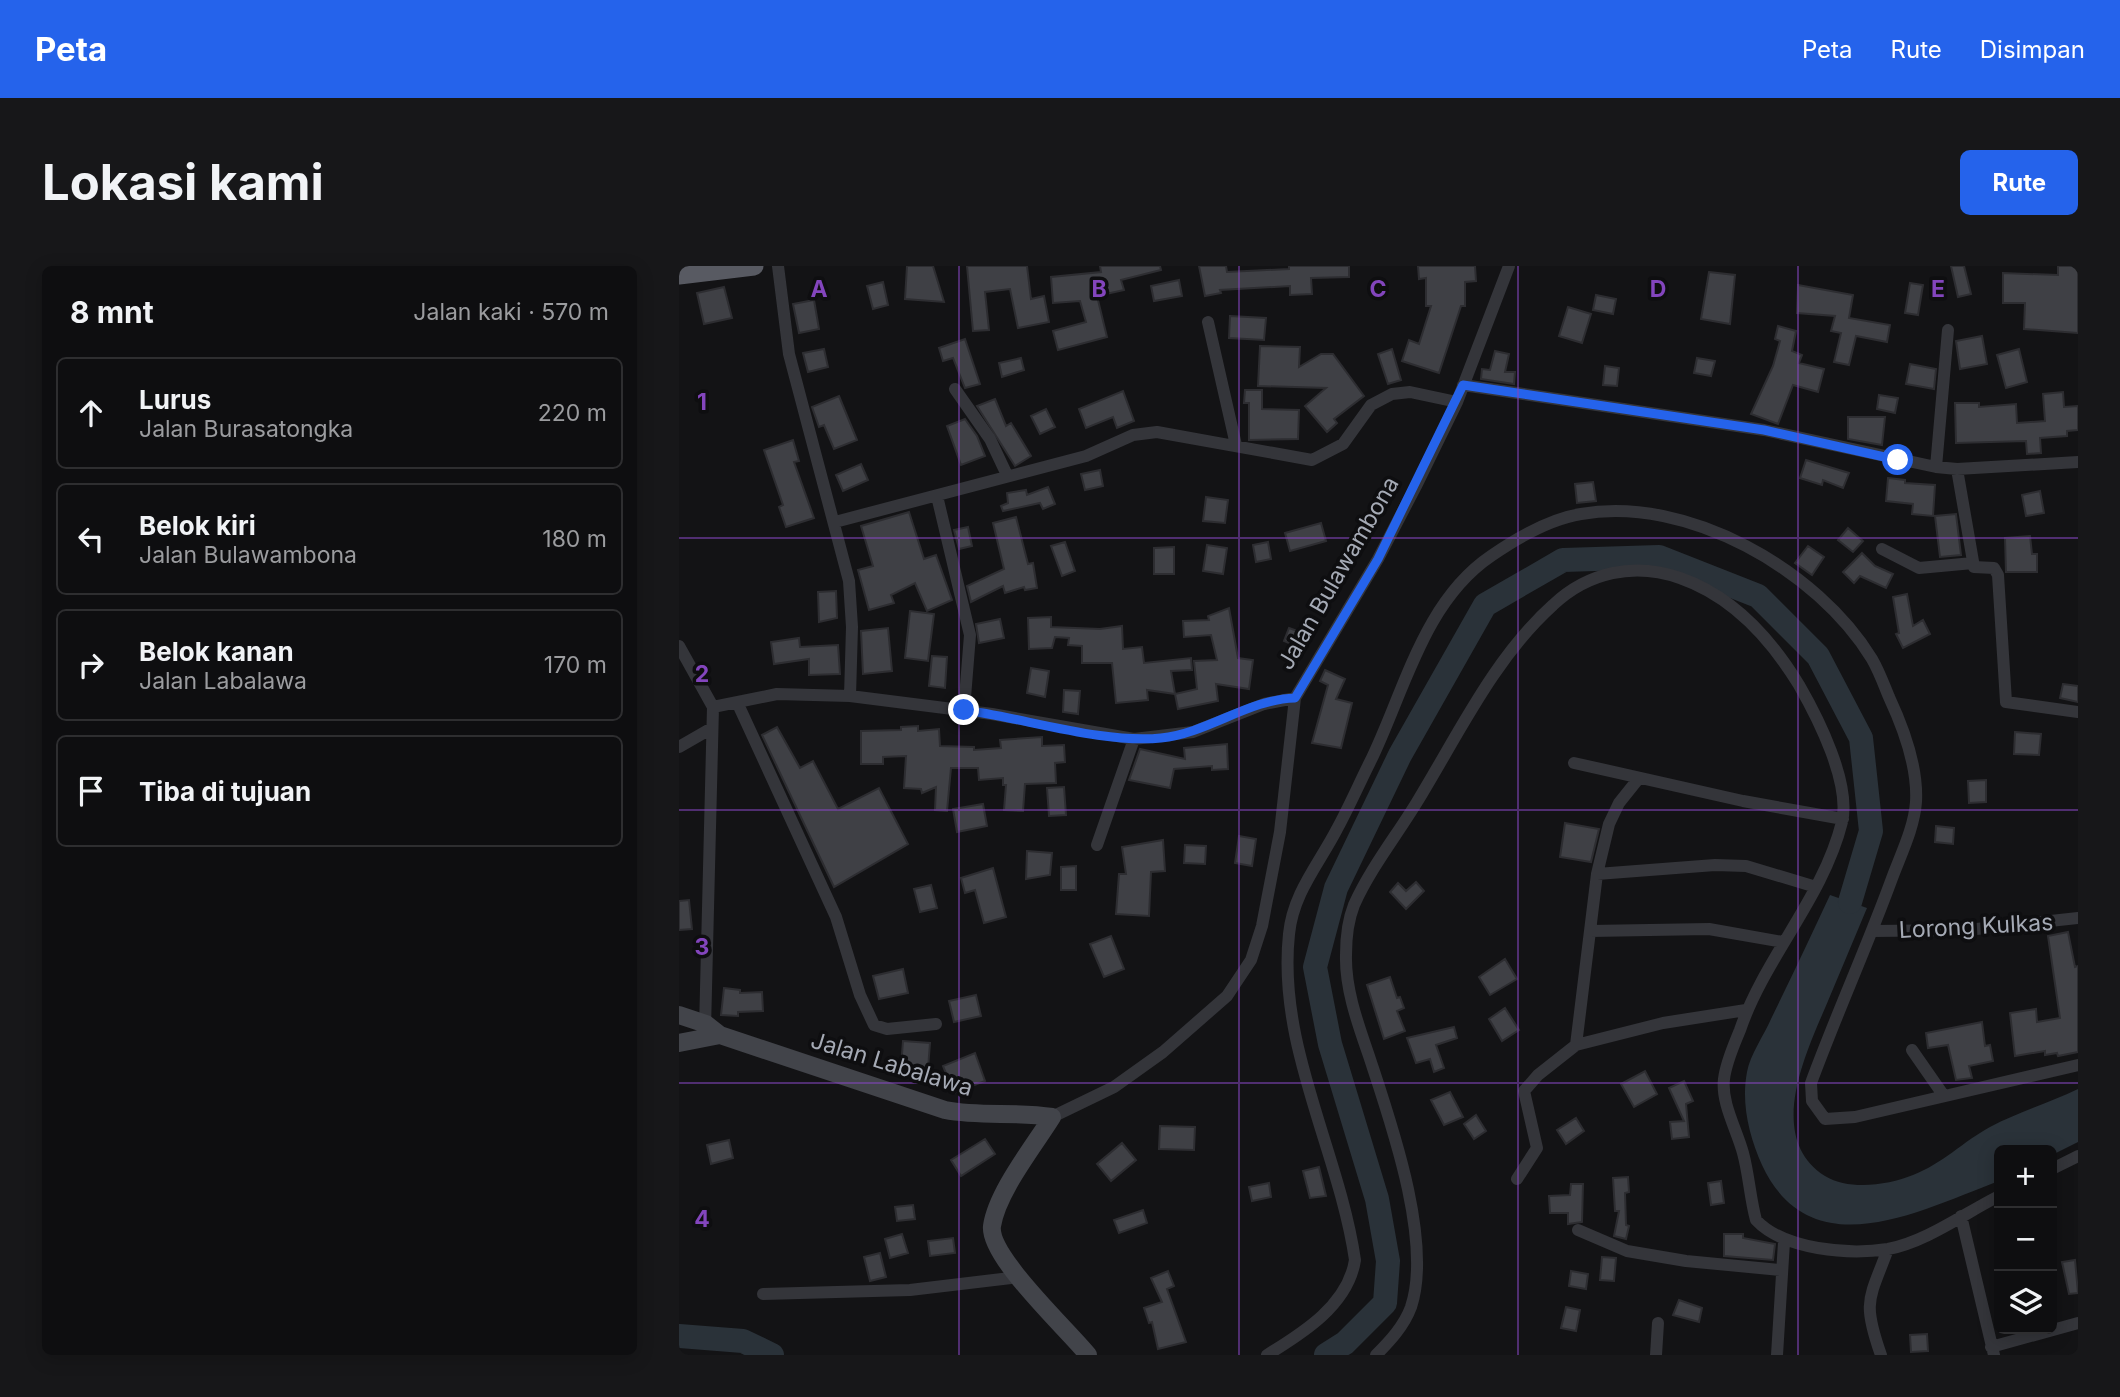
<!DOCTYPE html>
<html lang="id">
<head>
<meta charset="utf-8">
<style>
  :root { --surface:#0e0e10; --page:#171719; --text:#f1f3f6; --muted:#9b9c9f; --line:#2e2e30; --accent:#2563eb }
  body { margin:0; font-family:Inter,sans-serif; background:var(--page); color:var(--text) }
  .controls { position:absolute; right:21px; bottom:21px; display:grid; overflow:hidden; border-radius:10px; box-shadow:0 4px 18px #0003 }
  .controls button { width:63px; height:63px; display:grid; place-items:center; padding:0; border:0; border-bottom:2px solid var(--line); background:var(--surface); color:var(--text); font:35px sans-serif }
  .stop { position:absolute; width:21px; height:21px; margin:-16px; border:5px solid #2563eb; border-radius:50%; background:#fff }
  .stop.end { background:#2563eb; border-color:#fff; box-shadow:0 2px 7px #0008 }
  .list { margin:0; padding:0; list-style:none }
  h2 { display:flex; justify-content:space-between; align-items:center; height:91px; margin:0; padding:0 28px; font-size:30px }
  h2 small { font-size:23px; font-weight:400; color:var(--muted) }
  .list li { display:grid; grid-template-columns:46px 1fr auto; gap:21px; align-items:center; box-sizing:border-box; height:112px; margin:0 14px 14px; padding:0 14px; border:2px solid var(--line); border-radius:10px }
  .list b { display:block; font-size:26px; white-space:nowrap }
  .list p { margin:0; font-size:23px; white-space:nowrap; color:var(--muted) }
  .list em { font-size:23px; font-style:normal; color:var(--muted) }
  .icon { flex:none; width:38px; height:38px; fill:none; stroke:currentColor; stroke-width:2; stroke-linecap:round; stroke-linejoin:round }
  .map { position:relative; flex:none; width:1399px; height:1089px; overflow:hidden; border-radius:10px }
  header { display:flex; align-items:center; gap:42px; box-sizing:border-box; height:98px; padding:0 35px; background:var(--accent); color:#fff }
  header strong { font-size:33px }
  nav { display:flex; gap:38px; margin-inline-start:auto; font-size:24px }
  .intro { display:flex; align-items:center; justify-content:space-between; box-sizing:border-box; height:168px; padding:0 42px }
  h1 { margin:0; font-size:49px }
  .button { padding:18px 32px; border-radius:10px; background:var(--accent); color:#fff; font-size:24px; font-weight:700 }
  main { display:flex; gap:42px; padding:0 42px }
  aside { flex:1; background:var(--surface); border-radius:10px; box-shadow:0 4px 18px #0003 }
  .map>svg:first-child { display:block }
  .water { fill:#2a3239 }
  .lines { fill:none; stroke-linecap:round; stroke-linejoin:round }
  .river { stroke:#2a3239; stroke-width:24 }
  .building { fill:#3f4045; stroke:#2d2d31; stroke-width:2 }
  .minor { stroke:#34353a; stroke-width:12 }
  .secondary { stroke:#42444a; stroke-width:18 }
  .trunk { stroke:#585a62; stroke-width:19 }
  .route { stroke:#2563eb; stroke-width:9 }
  .grid { fill:none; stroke:#8345bd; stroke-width:2; stroke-opacity:0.55 }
  .labels { text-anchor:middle; stroke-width:7; stroke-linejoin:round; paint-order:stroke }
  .street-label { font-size:23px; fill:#a5aab5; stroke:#0e0e10 }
  .grid-label { font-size:23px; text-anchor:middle; font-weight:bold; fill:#8345bd; stroke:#0e0e10; stroke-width:7; stroke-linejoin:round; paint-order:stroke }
</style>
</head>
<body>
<header>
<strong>Peta</strong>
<nav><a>Peta</a><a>Rute</a><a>Disimpan</a></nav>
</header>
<div class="intro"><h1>Lokasi kami</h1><a class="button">Rute</a></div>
<main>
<aside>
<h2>8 mnt<small>Jalan kaki · 570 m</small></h2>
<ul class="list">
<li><svg class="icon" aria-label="ahead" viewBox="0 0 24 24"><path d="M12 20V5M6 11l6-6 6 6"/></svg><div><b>Lurus</b><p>Jalan Burasatongka</p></div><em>220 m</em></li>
<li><svg class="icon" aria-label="left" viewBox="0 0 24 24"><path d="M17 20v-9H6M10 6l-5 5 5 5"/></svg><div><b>Belok kiri</b><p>Jalan Bulawambona</p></div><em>180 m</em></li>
<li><svg class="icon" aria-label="right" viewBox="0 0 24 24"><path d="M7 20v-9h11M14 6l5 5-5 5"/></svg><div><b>Belok kanan</b><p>Jalan Labalawa</p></div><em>170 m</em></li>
<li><svg class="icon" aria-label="arrive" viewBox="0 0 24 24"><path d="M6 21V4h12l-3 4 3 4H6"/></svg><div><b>Tiba di tujuan</b></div></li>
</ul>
</aside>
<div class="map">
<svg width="1399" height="1089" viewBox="0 0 1399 1089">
  <rect width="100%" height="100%" fill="#131315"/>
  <path class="water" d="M 1151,629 L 1188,642 C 1175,673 1162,704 1149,735 C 1128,785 1085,871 1146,910 C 1171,925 1209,919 1234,909 C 1263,898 1285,875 1311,861 C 1339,846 1370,837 1399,823 L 1399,876 L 1373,889 L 1373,884 L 1320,884 L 1320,915 C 1242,944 1132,1004 1083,899 C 1070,870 1062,837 1068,806 C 1071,789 1085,769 1092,753 C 1112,712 1132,670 1151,629 Z"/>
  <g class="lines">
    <path class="river" d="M 0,1070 L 64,1075 L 93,1089
      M 647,1089 L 666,1077 L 706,1037 L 709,995 L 698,933 L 651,778 L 636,701 L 657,622 L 721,489 L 806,339 L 884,294 L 980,291 L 1079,330 L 1139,390 L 1182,472 L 1192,565 L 1171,636"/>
  </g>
  <path class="building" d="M 228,0 L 254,0 L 265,36 L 226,33 Z
    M 288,0 L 348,0 L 352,33 L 365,30 L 370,56 L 339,62 L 331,23 L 306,26 L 310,64 L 294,65 Z
    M 421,0 L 481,0 L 482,4 L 442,14 L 445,24 L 418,30 L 428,71 L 379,84 L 374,65 L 407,56 L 401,35 L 374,37 L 372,11 L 422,6 Z
    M 520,0 L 547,0 L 548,6 L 610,3 L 610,0 L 670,0 L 670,11 L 632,12 L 633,28 L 611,29 L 611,20 L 541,24 L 542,27 L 526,30 Z
    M 739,0 L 796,0 L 797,15 L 786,16 L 786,40 L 782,40 L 760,107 L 723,95 L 730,74 L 740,78 L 752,40 L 747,40 L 747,12 L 740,13 Z
    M 1272,0 L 1285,0 L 1292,28 L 1279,31 Z
    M 1379,0 L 1399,0 L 1399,67 L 1345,63 L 1346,37 L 1324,37 L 1324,7 L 1379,9 Z
    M 1030,6 L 1056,9 L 1051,58 L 1022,53 Z
    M 500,14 L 503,30 L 475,35 L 472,20 Z
    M 204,16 L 209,39 L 194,43 L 188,20 Z
    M 1231,17 L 1244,19 L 1239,49 L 1226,47 Z
    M 1119,19 L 1174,29 L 1170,52 L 1211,59 L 1208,76 L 1177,70 L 1170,99 L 1155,96 L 1162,67 L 1152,65 L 1156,50 L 1118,47 Z
    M 45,21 L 53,52 L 25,58 L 18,27 Z
    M 917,29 L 937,33 L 934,48 L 914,44 Z
    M 135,34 L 140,63 L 120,67 L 114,38 Z
    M 889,41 L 912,48 L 903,77 L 880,70 Z
    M 551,50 L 587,52 L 585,74 L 550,72 Z
    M 1099,60 L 1117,65 L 1113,85 L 1123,89 L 1120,97 L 1145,103 L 1139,126 L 1114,119 L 1099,158 L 1072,148 L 1094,100 L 1101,75 L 1096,73 Z
    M 1303,70 L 1308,98 L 1281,103 L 1277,75 Z
    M 286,73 L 301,118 L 286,122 L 274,92 L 264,95 L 260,82 Z
    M 581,80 L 621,81 L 620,101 L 642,88 L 654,88 L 685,130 L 655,153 L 658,157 L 648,166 L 626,140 L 647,122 L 579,120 Z
    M 145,83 L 149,101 L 129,106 L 124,87 Z
    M 713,83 L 722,114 L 709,118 L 699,88 Z
    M 1340,83 L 1348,116 L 1327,122 L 1318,89 Z
    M 816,85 L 830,88 L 826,106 L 836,106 L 835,118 L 802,113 L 803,103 L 811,104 Z
    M 342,92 L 345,104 L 323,111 L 320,97 Z
    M 1018,92 L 1036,95 L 1032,110 L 1015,107 Z
    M 1231,98 L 1257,103 L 1255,123 L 1227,118 Z
    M 926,100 L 940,102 L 938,120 L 924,119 Z
    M 566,124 L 583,124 L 583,143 L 620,144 L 619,173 L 570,174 L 570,137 L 565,137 Z
    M 444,125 L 455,155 L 438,162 L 434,151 L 407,162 L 400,143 Z
    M 1384,126 L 1385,141 L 1399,140 L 1399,164 L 1388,165 L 1388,170 L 1361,172 L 1362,187 L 1348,188 L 1347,175 L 1277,177 L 1276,137 L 1300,137 L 1300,141 L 1337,138 L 1338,157 L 1366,155 L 1364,128 Z
    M 1200,129 L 1219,132 L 1216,147 L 1198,143 Z
    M 160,130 L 178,174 L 155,183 L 145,159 L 140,161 L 133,141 Z
    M 316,133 L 327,160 L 332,157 L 352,190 L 336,200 L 298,140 Z
    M 367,143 L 376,161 L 361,168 L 352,150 Z
    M 1169,151 L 1206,151 L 1203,179 L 1169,173 Z
    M 286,153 L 298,170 L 306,190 L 282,199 L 268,160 Z
    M 114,174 L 120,195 L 115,196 L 135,252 L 107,261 L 100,241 L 104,239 L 85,184 Z
    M 1127,194 L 1170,207 L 1164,222 L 1144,214 L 1143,219 L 1121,212 Z
    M 182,198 L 189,214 L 164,225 L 157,209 Z
    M 421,204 L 424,220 L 406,224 L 402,208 Z
    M 1209,212 L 1226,214 L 1226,217 L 1256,219 L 1254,250 L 1233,248 L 1234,238 L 1207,235 Z
    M 914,216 L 917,235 L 898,237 L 896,218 Z
    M 369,221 L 376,238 L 364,243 L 361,237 L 324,245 L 322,240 L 329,237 L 328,227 L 347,224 L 348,229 Z
    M 1361,225 L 1365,247 L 1347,250 L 1343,229 Z
    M 527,231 L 549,234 L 546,257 L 524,255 Z
    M 230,246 L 245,293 L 257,289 L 273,334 L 248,345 L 236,317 L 212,329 L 215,337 L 190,344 L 179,304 L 194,300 L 182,260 Z
    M 1277,248 L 1282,289 L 1261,291 L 1256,250 Z
    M 337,251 L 349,298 L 354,297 L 358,322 L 346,324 L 345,321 L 326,327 L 324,320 L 292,336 L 288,320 L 325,303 L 314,257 Z
    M 642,257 L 647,275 L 611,285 L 606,267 Z
    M 289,261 L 293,280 L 280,283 L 275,264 Z
    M 1169,262 L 1184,275 L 1174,286 L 1159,274 Z
    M 1351,270 L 1353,288 L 1358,288 L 1358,306 L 1327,306 L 1326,272 Z
    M 386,276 L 396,305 L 383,310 L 372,280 Z
    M 589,276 L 592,293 L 577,296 L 574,279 Z
    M 528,279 L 548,282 L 544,308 L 524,305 Z
    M 1129,280 L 1145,291 L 1133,309 L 1116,297 Z
    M 495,281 L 495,308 L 475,308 L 475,282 Z
    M 1183,287 L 1196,300 L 1214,308 L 1207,322 L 1181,310 L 1175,317 L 1164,306 Z
    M 157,325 L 158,352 L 140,356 L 139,326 Z
    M 1228,328 L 1234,360 L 1244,354 L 1251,368 L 1224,382 L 1217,368 L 1220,367 L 1214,331 Z
    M 550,342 L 559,392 L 574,394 L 570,423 L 537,418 L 539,435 L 499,443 L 496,428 L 518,423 L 515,395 L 538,394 L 532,369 L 505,371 L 504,355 L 530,354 L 529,350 Z
    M 231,345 L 255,348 L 249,395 L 226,392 Z
    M 372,351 L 372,361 L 421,363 L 443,360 L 444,383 L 463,381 L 465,397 L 512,392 L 513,404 L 492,405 L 496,428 L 468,424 L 469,434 L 437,437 L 433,397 L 403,397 L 403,380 L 389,379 L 390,372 L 376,371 L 373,382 L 350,383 L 349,352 Z
    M 321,353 L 325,372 L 300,377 L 297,358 Z
    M 209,362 L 213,405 L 184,408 L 182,365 Z
    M 610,362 L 627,368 L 622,382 L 605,375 Z
    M 120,372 L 121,381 L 159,379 L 161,408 L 130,409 L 130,393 L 95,398 L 92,376 Z
    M 253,390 L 268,391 L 266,422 L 250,420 Z
    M 352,402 L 370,405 L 366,431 L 348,427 Z
    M 646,404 L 666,413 L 657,433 L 673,437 L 662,482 L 633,477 L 649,419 L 641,415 Z
    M 1384,418 L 1399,420 L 1399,436 L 1381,432 Z
    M 385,424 L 401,425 L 399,448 L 384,446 Z
    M 239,460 L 239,465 L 260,463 L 261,480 L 295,481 L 295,484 L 322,482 L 321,474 L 363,471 L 363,480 L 385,479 L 386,496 L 376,497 L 377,517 L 346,518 L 344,545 L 325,544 L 327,519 L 324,519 L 324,512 L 300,514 L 299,502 L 272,502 L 268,545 L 256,544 L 257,521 L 243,527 L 242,523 L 225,522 L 227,490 L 204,491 L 204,498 L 182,498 L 182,465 L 222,464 L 222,461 Z
    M 98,461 L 121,502 L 134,495 L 159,543 L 200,522 L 229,578 L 155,621 L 83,469 Z
    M 1336,466 L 1362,468 L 1360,489 L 1335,488 Z
    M 548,478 L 549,503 L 533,504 L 533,500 L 495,503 L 491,522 L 450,514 L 461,483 L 506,493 L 505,482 Z
    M 1307,514 L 1307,536 L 1290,537 L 1289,515 Z
    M 385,521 L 387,549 L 370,550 L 368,522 Z
    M 304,538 L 308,560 L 278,566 L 274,543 Z
    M 886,557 L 920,563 L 912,596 L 881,591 Z
    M 1257,560 L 1275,562 L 1274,578 L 1256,576 Z
    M 560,570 L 577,573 L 573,600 L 556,597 Z
    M 484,574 L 486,605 L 472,606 L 470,650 L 437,648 L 440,608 L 447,608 L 443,581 Z
    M 506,579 L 527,580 L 526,598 L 505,597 Z
    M 348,585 L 373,587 L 371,609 L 347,613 Z
    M 397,600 L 397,624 L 382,624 L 382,601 Z
    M 314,602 L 327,651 L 305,657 L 296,624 L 286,627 L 282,612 Z
    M 737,616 L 745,625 L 727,643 L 711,626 L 719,617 L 727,625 Z
    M 252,619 L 258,642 L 241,646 L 235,623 Z
    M 10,634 L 13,663 L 0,664 L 0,635 Z
    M 1389,666 L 1396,701 L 1399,700 L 1399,786 L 1379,790 L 1378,787 L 1366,789 L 1366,785 L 1336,790 L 1331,747 L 1357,743 L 1358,756 L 1381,752 L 1369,670 Z
    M 432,670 L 445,703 L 425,711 L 411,678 Z
    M 826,693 L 838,713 L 811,729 L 800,711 Z
    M 224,703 L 229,727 L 200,733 L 194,710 Z
    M 711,711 L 718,732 L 721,731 L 725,742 L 718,745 L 726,765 L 705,773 L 688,719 Z
    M 45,722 L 61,724 L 61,727 L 83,726 L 84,745 L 59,746 L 59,750 L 42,749 Z
    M 297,729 L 302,750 L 275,756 L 270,735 Z
    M 826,742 L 840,764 L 823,775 L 810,753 Z
    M 1303,756 L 1306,780 L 1311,779 L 1314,795 L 1290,800 L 1293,812 L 1277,814 L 1269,779 L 1249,782 L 1247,767 Z
    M 775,761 L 778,772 L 757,779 L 765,802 L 755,806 L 751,793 L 737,797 L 728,772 Z
    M 224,775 L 251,777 L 249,803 L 222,801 Z
    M 296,787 L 306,815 L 275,827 L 264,800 Z
    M 966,805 L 978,828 L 955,841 L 942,818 Z
    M 1005,815 L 1014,835 L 1007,838 L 1010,871 L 993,873 L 991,856 L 1005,855 L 990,822 Z
    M 771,826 L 784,851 L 765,859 L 752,834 Z
    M 797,849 L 807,865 L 795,873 L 785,858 Z
    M 897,852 L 905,865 L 887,878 L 878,864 Z
    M 481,860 L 516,861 L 515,884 L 480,883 Z
    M 306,873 L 316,888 L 282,910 L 272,894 Z
    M 50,874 L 54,892 L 32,898 L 28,879 Z
    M 443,877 L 457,894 L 432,915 L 418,898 Z
    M 640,901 L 647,930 L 631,932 L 624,905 Z
    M 949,911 L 950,926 L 946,927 L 947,959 L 950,960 L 947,973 L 935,970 L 940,945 L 936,945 L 934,912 Z
    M 1042,915 L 1045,937 L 1032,939 L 1029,917 Z
    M 590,917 L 592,931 L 573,935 L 570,921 Z
    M 892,918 L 904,918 L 903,956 L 889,958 L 889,947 L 871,947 L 870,930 L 891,929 Z
    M 234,939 L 236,953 L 218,955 L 216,941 Z
    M 464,944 L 468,957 L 440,967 L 435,954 Z
    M 223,968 L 229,987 L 211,992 L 206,973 Z
    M 1045,968 L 1064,968 L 1064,972 L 1096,978 L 1094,994 L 1045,990 Z
    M 274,972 L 276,987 L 251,990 L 249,975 Z
    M 201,987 L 207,1011 L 191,1015 L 185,991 Z
    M 923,991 L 937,992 L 935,1015 L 921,1014 Z
    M 1396,994 L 1399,1027 L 1390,1028 L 1383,996 Z
    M 489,1005 L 495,1020 L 488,1023 L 507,1076 L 479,1083 L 473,1056 L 470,1057 L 465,1042 L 483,1036 L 472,1012 Z
    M 892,1005 L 909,1008 L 907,1023 L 890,1020 Z
    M 1000,1034 L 1023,1042 L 1020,1056 L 994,1049 Z
    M 887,1041 L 901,1044 L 897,1065 L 882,1062 Z
    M 1248,1068 L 1249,1085 L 1232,1086 L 1231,1069 Z"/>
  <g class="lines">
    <path class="minor" d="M 99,0 L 110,88 L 170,315 L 173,361 L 171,430
      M 529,56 L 557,179
      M 784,119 L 1085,164 L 1257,201 L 1278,203 L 1399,196
      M 276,123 L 311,173 L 328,209
      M 1257,201 L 1269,64
      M 1278,203 L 1295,301 L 1315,302 L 1319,309 L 1327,436 L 1399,446
      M 258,230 L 291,369 L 285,444
      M 156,256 L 407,190 L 454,169 L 478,166 L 633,194 L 664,178 L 692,139 L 713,128 L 731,126 L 778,136
      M 1203,283 L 1240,302 L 1294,297
      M 0,380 L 34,441 L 26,763
      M 58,436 L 157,651 L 181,729 L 195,759 L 208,763 L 257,758
      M 34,441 L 98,428 L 171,430 L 313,448 L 455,473 L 514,466 L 585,438 L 616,432
      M 0,481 L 33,462
      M 895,497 L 1064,535 L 1164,553
      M 418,579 L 455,473
      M 918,608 L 1036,599 L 1067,600 L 1137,621
      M 911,665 L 1030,663 L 1104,676
      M 1194,665 L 1288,664 L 1399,652
      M 897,779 L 918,608 L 930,558 L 940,537 L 960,512
      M 1233,784 L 1265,830
      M 373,851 L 435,821 L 484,786 L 548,730 L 572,694 L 583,660 L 601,566 L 616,432 L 699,293 L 737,220 L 778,136 L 830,0
      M 1373,903 L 1399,890
      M 838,913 L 858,882 L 845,825 L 859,809 L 897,779 L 984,757 L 1067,744
      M 1282,950 L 1315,1089
      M 899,964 L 948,985 L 1007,995 L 1102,1004
      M 84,1028 L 231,1024 L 340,1011
      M 1312,1081 L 1399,1057
      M 588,1089 C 624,1067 669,1039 676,994 C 660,885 598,780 610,668 C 614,627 640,598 658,563 C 670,541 680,518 691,496 C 725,427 744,336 812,290 C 838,272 871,253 902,248 C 1008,229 1139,304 1193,393 C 1200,405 1205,419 1210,431 C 1225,463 1239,501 1237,536 C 1235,563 1221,590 1212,615 C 1187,683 1157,749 1132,817 L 1133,835 L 1146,853 L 1176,851 L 1399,799
      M 697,1089 C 711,1075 725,1060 732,1041 C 754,975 711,854 690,790 C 679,758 666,723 667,689 C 667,673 669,654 675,639 C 691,603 718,569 738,536 C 779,469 815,392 874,339 C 909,306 955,296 1001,312 C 1053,330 1092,373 1120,419 C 1139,452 1172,517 1163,556 C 1144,632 1086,691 1061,764 C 1055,779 1047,796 1045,813 C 1042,837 1058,864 1064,887 C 1070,909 1071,932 1077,954 C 1105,984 1170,989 1209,983 C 1247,976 1286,947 1320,930
      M 977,1089 L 979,1057
      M 1098,1089 L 1105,976
      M 1202,1089 C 1183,1035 1190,1034 1209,983"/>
    <path class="secondary" d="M 0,749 L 27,758 L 41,769 L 266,844 C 302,851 337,845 373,851 C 355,880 318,926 313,960 C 309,990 388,1063 409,1089
      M 0,777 L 41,769"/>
    <path class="trunk" d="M 0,9 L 75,0"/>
  </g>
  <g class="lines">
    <path class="route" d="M 285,444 C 345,452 424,478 482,472 C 529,467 570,433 616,432 L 699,293 L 784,119 L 1085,164 L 1219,194"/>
  </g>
  <path class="grid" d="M 280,0 L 280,1089M 560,0 L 560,1089M 839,0 L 839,1089M 1119,0 L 1119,1089M 0,272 L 1399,272M 0,544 L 1399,544M 0,817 L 1399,817"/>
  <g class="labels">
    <g class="street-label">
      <text transform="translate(659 307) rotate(-60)" y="8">Jalan Bulawambona</text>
      <text transform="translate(1297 660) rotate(-3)" y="8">Lorong Kulkas</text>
      <text transform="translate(213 798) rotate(17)" y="8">Jalan Labalawa</text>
    </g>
  </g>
  <g class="grid-label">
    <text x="140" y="31">A</text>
    <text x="420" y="31">B</text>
    <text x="699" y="31">C</text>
    <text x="979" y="31">D</text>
    <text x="1259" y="31">E</text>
    <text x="23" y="144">1</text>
    <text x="23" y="416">2</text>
    <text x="23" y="689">3</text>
    <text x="23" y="961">4</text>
  </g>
</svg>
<div class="controls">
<button>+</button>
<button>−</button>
<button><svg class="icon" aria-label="layers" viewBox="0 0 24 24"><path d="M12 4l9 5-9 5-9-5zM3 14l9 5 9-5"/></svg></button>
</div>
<div class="stop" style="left:1219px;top:194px"></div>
<div class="stop end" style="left:285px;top:444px"></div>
</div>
</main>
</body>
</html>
